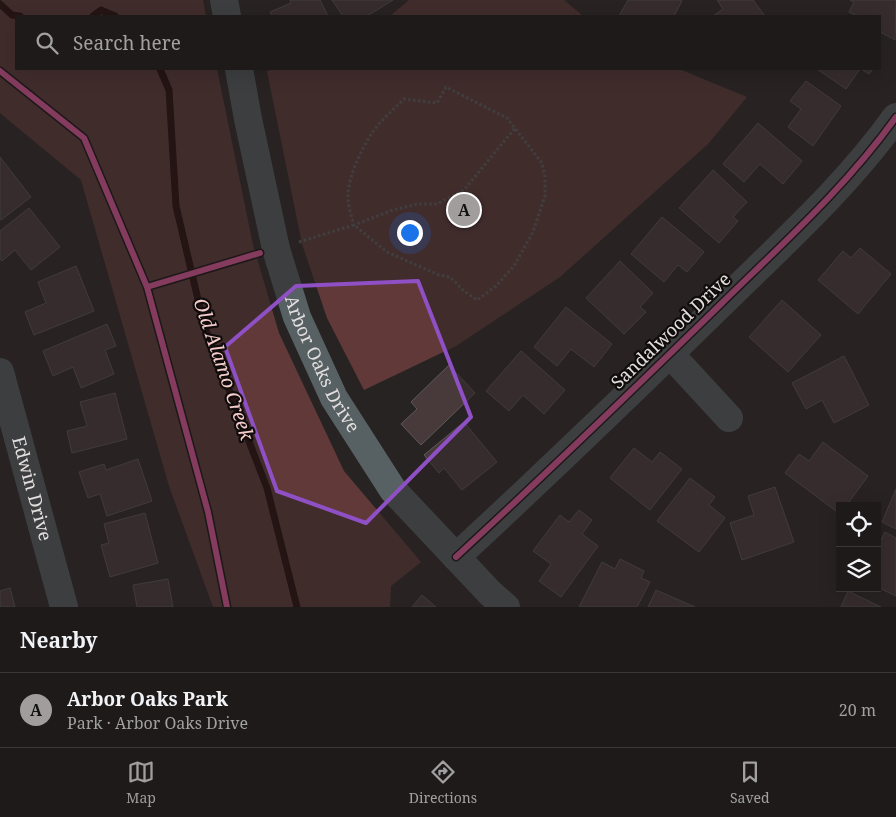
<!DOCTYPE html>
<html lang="en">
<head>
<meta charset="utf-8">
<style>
  :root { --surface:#1e1a1a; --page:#2b2727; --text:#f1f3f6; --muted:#a1a1a2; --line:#3c3839; --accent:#a29d9d }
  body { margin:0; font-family:"Noto Serif",serif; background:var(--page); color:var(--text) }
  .controls { position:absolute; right:15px; bottom:15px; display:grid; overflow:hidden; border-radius:0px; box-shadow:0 5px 20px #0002 }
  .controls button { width:45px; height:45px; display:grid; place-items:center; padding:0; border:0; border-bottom:1px solid var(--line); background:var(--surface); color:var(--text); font:25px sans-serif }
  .you { position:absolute; left:409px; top:232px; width:18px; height:18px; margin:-12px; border:4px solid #fff; border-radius:50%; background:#1a73e8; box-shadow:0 0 0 8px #1a73e833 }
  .badge { display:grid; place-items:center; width:32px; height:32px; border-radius:50%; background:var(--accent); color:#111; font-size:16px; font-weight:700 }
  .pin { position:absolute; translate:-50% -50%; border:2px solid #fff; box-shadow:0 1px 5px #0006 }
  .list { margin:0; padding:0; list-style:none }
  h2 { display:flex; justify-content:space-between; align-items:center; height:65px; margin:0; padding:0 20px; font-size:21px }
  h2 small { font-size:16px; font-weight:400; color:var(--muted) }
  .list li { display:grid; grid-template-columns:32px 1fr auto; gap:15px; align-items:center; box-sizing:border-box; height:75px; padding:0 20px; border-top:1px solid var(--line) }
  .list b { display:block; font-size:19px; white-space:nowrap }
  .list p { margin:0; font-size:16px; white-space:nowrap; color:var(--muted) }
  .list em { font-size:16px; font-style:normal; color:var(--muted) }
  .icon { flex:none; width:28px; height:28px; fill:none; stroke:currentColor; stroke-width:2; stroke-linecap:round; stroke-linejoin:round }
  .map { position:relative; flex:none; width:896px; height:607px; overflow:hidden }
  .search { position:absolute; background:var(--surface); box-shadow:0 5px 20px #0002; left:15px; right:15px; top:15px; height:55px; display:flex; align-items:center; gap:12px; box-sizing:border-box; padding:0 18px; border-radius:0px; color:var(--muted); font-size:19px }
  .sheet { height:140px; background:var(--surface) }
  nav { display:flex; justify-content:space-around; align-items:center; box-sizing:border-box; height:70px; border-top:1px solid var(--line); background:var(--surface); font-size:14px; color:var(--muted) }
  nav a { display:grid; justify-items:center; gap:2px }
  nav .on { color:var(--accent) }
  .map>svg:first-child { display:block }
  .green { fill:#613939 }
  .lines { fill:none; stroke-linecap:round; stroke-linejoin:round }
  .stream { stroke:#210304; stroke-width:7 }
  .building { fill:#48393a; stroke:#5e5a5a }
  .path { stroke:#5d6062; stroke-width:3; stroke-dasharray:2.5 2.5; stroke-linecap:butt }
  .minor { stroke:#576163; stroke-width:28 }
  .cycleway-casing { stroke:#100c0c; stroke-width:9 }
  .cycleway { stroke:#f35aa7; stroke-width:6 }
  .marked { fill:none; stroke:#9050c5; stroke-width:4; stroke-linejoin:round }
  .labels { text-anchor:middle; stroke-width:4.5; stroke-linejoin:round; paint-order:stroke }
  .street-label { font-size:18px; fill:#e4dfdf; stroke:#100c0c }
  .water-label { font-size:19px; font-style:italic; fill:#f6cccb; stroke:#100c0c }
</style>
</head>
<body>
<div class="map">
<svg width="896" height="607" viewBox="0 0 896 607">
  <rect width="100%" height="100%" fill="#282323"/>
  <path class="green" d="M 0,0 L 203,0 L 206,16 L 16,16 L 16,69 L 217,69 L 253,245 L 279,333 L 344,471 L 421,562 L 391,586 L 390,607 L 213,607 L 169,486 L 81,180 L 0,113 Z
    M 409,0 L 564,0 L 583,16 L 390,16 Z
    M 275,69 L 679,69 L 747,97 L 708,144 L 560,277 L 456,346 L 364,390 L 327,318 L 302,244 L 267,71 Z"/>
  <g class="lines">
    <path class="stream" d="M 0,4 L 12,15 L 20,16
      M 93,16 L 101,10 L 115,16
      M 160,69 L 169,90 L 176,206 L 204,325 L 267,488 L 297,607"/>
  </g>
  <path class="building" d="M 290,0 L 320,0 L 328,16 L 272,16 L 270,12 L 291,3 Z
    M 332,0 L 393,0 L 367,16 L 343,16 Z
    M 628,0 L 680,0 L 682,1 L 674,16 L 619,16 Z
    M 717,0 L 753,0 L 765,16 L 713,16 L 723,9 Z
    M 850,0 L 896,0 L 895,40 L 880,32 L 880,16 L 857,16 L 849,12 L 854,2 Z
    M 817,69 L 860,69 L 846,89 Z
    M 861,69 L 873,69 L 869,74 Z
    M 806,81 L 841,106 L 813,146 L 788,127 L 801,109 L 790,101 Z
    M 758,123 L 802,161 L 783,184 L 760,164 L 744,182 L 723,164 Z
    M 0,157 L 31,197 L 1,220 L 0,219 Z
    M 713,170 L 747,202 L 733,217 L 738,221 L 719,243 L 679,208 Z
    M 29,208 L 60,247 L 31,270 L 15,250 L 2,261 L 0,259 L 0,231 Z
    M 662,217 L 704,252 L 687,272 L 678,265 L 664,282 L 631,254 Z
    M 860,248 L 891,274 L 858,314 L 818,280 L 843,251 L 851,258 Z
    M 620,261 L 653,293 L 640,307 L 646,312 L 624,334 L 586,298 Z
    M 76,266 L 94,311 L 34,335 L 25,312 L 46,303 L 38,282 Z
    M 782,300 L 821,335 L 788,372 L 749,337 Z
    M 566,307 L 612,344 L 594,367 L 571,349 L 557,366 L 534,347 Z
    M 107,324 L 116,346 L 105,350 L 114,374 L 81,388 L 73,367 L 53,376 L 43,351 Z
    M 521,351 L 565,390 L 544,414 L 523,395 L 509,411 L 486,391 Z
    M 844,356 L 869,405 L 834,423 L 822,400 L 806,409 L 792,383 Z
    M 449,365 L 475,393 L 421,445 L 401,424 L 417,409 L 411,402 Z
    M 115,393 L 127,439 L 72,453 L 67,431 L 87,426 L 80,402 Z
    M 464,422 L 497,462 L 462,490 L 444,468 L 439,473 L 424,455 Z
    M 823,442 L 868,476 L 846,506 L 840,506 L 840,514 L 785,473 L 799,454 L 809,461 Z
    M 634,448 L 652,462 L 660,452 L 682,469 L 650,510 L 610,478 Z
    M 138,459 L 152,501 L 107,516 L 100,494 L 88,498 L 79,472 L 104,464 L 106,470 Z
    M 690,478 L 715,497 L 709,505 L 725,518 L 699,552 L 657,521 Z
    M 775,487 L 794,542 L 742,560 L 730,523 L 754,515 L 748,496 Z
    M 896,489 L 896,529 L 882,522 Z
    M 579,510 L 592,520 L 582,534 L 598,546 L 561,597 L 539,581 L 551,564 L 533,551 L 560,515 L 569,522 Z
    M 145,513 L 158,563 L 110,577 L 101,545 L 109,543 L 104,524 Z
    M 885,532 L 896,538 L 896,596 L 877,587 L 877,548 Z
    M 620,559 L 644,571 L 641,578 L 650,582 L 637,607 L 579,607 L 602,562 L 615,569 Z
    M 168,579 L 173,607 L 137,607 L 133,585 Z
    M 10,588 L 15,607 L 0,607 L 0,591 Z
    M 656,590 L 695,607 L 648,607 Z
    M 848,591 L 881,607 L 841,607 Z
    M 422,595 L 436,607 L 412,607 Z"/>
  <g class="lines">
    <path class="path" d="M 299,242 L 354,225 L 387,252 L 439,275 L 450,277 L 464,291 L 477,300 L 496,286 L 514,266 L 533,232 L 545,196 L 545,177 L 542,163 L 507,118 L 446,87 L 437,103 L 404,99 C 393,110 380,121 372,133 C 361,150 349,175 348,195 C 348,205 351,216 354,225 L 393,210 L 418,204 L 437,204 L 464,190 L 515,128"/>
    <g class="minor">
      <path d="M 224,0 L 227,16"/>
      <path id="s1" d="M 239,69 L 248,119 L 276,249 L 297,317 L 334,398 L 393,490 L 490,593 L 506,607"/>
      <path d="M 670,354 L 729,418"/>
      <path id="s2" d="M 0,372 L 64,607"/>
      <path d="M 456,557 C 546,474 634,389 721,304 C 782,244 846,187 896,117"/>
    </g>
    <defs>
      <path id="cycleway" d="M 0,71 L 84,138 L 147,287 L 260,253
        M 147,287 L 208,512 L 227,607
        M 456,557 C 546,474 634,389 721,304 C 782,244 846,187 896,117"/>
    </defs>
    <use href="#cycleway" class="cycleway-casing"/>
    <use href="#cycleway" class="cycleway"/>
  </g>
  <path d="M0 0H896V607H0ZM 418,281 L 471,417 L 366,523 L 277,491 L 225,347 L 296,286 Z" fill="#282323" fill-opacity=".55" fill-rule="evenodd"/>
  <path class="marked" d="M 418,281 L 471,417 L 366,523 L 277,491 L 225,347 L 296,286 Z"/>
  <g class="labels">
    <g class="street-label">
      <text transform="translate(671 331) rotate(-44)" y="6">Sandalwood Drive</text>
      <text dy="6" stroke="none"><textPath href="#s1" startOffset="308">Arbor Oaks Drive</textPath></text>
      <text dy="6" stroke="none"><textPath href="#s2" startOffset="121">Edwin Drive</textPath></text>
    </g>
    <g class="water-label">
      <text transform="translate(224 369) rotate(71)" y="7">Old Alamo Creek</text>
    </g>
  </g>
</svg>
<div class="controls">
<button><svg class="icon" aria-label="locate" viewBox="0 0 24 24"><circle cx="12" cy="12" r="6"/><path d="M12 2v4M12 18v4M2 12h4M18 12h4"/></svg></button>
<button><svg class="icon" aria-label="layers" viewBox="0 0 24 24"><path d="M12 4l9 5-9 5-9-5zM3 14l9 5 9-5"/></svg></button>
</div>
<div class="you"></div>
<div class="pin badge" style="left:464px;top:210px">A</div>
<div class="search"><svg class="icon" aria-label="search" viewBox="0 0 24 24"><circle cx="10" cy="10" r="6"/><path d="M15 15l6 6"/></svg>Search here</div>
</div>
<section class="sheet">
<h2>Nearby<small></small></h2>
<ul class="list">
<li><span class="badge">A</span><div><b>Arbor Oaks Park</b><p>Park · Arbor Oaks Drive</p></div><em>20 m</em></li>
</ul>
</section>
<nav>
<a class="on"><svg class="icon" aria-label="map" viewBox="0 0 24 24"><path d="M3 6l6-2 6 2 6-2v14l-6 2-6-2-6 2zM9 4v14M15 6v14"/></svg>Map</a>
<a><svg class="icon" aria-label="directions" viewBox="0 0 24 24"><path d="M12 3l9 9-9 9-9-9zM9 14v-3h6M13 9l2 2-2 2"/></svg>Directions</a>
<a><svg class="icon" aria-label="saved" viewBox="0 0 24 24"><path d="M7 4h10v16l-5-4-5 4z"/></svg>Saved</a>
</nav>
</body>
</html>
